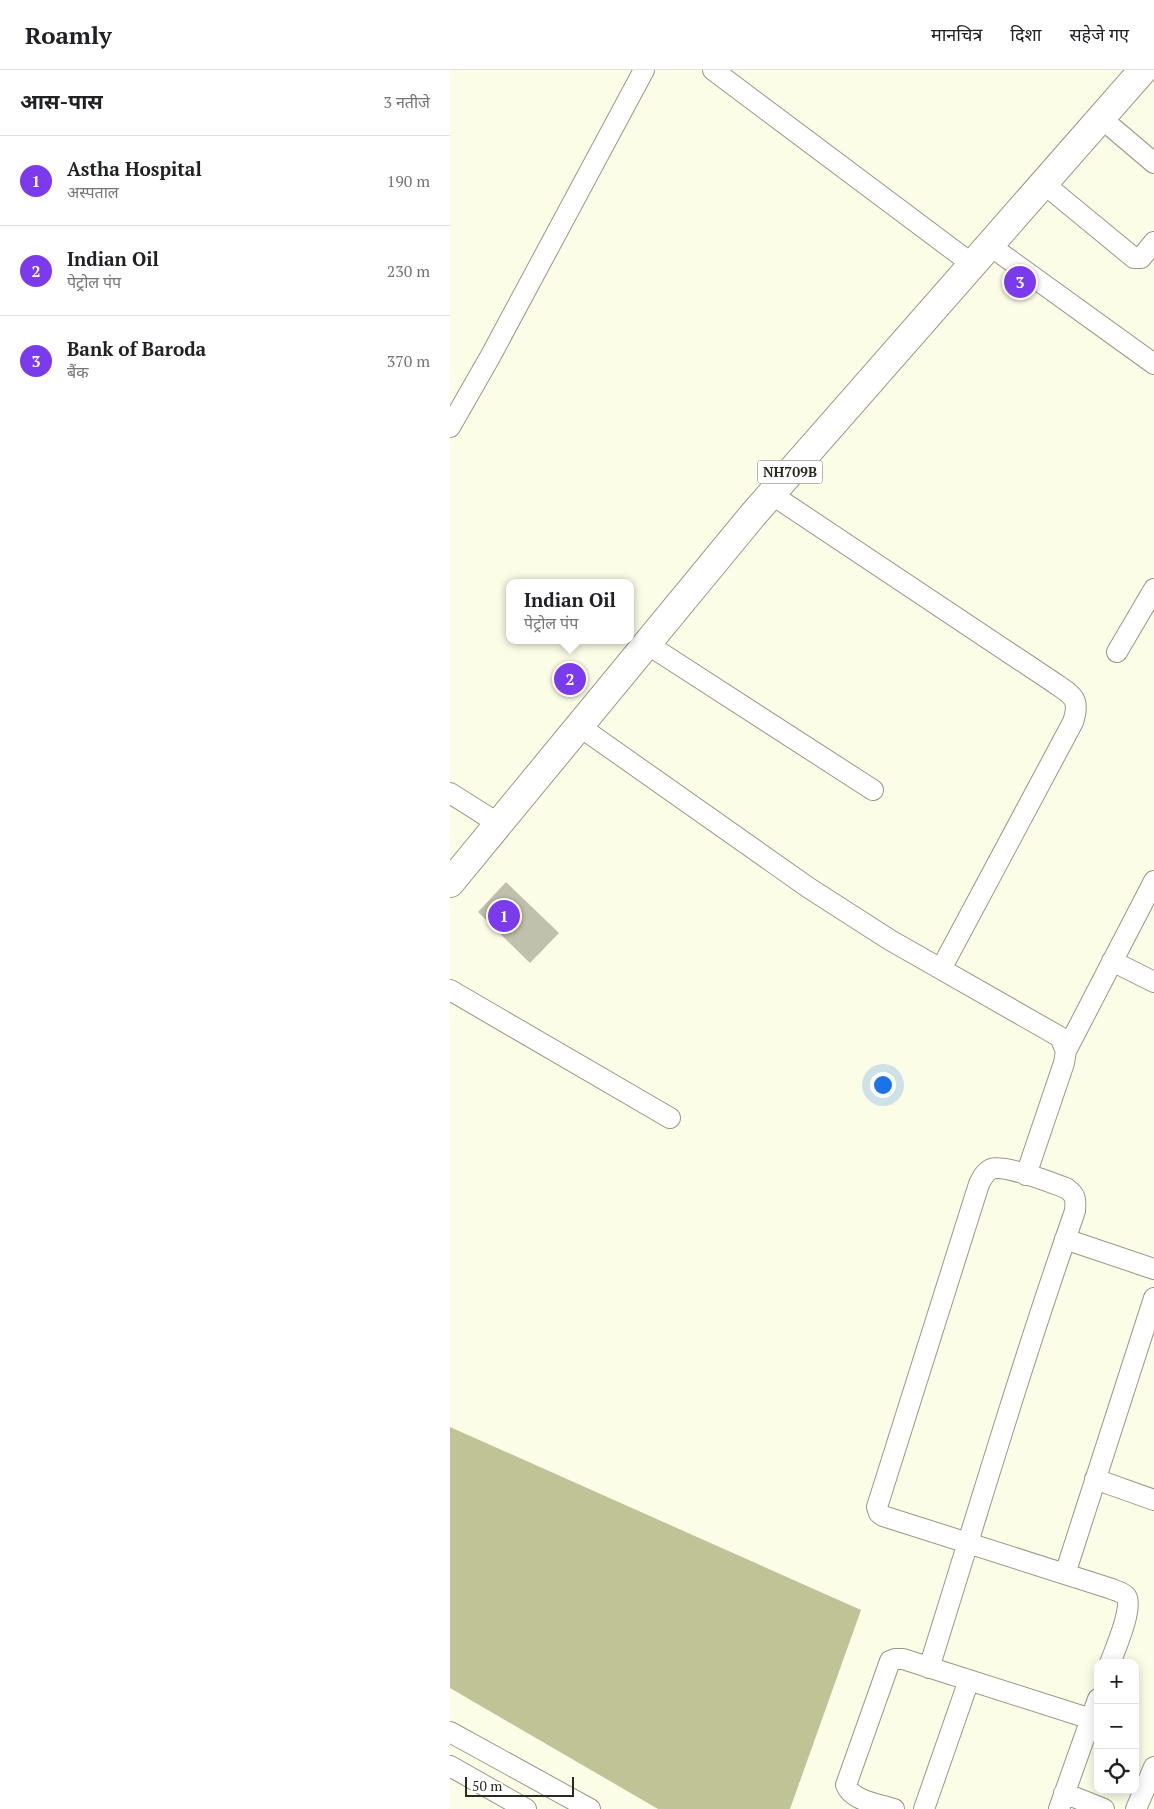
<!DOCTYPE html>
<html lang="hi">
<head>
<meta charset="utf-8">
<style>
  :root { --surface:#fff; --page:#f6f6f6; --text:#202124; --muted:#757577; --line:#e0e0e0; --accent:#7c3aed }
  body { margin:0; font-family:"PT Serif","Noto Sans Devanagari",serif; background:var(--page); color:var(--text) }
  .controls { position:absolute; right:15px; bottom:15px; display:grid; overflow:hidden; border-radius:10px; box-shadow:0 2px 12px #0003 }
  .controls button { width:45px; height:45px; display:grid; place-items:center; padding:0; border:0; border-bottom:1px solid var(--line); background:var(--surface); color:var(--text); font:25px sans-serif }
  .scale { position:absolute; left:15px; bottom:12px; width:109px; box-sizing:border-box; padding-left:5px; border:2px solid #292a22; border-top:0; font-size:14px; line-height:18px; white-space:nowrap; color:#292a22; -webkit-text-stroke:4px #fff; paint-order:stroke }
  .you { position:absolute; left:432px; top:1014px; width:18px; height:18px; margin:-12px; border:4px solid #fff; border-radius:50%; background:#1a73e8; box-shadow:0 0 0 8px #1a73e833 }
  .badge { display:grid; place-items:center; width:32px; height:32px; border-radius:50%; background:var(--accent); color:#fff; font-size:16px; font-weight:700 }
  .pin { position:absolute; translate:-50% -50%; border:2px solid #fff; box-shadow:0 1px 5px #0006 }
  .popup { position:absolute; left:56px; top:509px; width:128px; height:65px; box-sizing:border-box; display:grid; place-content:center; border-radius:10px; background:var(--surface); filter:drop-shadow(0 1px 4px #0005); font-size:16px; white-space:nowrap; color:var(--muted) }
  .popup b { font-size:19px; color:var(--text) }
  .popup::after { content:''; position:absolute; left:50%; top:100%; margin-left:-10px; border:10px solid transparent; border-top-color:var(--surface) }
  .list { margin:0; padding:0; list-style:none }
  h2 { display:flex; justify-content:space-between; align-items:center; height:65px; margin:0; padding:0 20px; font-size:21px }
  h2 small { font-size:16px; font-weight:400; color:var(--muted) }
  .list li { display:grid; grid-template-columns:32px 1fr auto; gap:15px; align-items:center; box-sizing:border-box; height:90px; padding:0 20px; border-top:1px solid var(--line) }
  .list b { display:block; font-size:19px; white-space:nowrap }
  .list p { margin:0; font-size:16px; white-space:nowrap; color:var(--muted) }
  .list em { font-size:16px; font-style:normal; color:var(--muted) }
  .icon { flex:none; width:28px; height:28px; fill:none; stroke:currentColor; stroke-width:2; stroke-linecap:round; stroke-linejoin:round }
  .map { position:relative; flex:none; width:704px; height:1739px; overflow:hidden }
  header { display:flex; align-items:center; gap:30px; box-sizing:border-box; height:70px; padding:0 25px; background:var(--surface); border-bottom:1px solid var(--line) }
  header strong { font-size:24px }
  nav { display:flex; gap:28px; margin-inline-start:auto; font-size:18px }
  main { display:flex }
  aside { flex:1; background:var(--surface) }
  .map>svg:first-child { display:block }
  .water { fill:#bfc396 }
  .building { fill:#bfc1ac }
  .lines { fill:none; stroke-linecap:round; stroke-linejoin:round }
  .minor-casing { stroke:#979985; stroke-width:22 }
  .highway-casing { stroke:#979985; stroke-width:30 }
  .minor { stroke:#fff; stroke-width:20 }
  .highway { stroke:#fff; stroke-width:28 }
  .labels { text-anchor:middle; stroke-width:4; stroke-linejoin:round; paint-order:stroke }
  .shield { fill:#fff; stroke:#696a64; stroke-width:1 }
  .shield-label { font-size:14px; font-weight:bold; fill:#292a22 }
</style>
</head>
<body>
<header>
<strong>Roamly</strong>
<nav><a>मानचित्र</a><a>दिशा</a><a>सहेजे गए</a></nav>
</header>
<main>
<aside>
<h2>आस-पास<small>3 नतीजे</small></h2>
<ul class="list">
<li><span class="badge">1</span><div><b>Astha Hospital</b><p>अस्पताल</p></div><em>190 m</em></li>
<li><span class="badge">2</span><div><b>Indian Oil</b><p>पेट्रोल पंप</p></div><em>230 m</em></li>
<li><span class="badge">3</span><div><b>Bank of Baroda</b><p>बैंक</p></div><em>370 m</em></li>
</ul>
</aside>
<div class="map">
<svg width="704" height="1739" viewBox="0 0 704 1739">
  <rect width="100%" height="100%" fill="#fbfde7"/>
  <path class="water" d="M 0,1357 L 411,1540 L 340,1739 L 208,1739 L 0,1618 Z"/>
  <path class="building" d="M 56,812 L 109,863 L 80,893 L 28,842 Z"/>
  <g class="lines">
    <defs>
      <path id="minor" d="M 263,0 L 522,194
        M 651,48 L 704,93
        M 593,113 L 684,188 L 691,188 L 704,172
        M 539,175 L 704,294
        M 0,357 L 40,287 L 194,0
        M 321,424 L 603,612 C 622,625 631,628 623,652 L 491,899
        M 197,574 L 423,720
        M 667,582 L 704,519
        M 129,656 L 359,818 L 440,870 L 610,967 L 616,981 L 614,993 L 576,1105
        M 0,723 L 49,754
        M 662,891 L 704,912
        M 0,920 L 220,1048
        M 616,981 L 704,811
        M 615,1169 L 704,1199
        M 645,1409 L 704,1430
        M 615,1504 L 704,1228
        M 479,1598 C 527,1445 572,1292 625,1141 C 626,1129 626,1125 616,1118 C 602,1113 554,1094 541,1099 C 535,1102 532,1108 529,1114 L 427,1437 L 429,1443 L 433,1446 L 662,1519 C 666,1521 672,1522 676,1526 C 684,1536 665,1580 660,1593
        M 0,1662 L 140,1739
        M 0,1696 L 76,1739
        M 614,1723 L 654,1739
        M 444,1739 C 429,1734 402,1731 396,1715 L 440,1591 L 445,1589 L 453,1589 L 641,1649
        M 474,1739 L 519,1610
        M 609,1739 L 648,1629
        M 686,1739 L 704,1697"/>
      <path id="highway" d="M 0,813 L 302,446 L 693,0"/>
    </defs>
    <use href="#minor" class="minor-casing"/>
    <use href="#highway" class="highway-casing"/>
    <use href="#minor" class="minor"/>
    <use href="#highway" class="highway"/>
  </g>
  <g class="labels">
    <rect class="shield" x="307.5" y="390.5" width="65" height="23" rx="4"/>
    <g class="shield-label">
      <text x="340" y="407">NH709B</text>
    </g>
  </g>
</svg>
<div class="controls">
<button>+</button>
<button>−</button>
<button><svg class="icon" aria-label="locate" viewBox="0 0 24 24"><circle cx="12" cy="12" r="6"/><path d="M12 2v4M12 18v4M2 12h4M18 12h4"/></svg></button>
</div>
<div class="scale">50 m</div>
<div class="you"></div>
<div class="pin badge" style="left:54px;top:846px">1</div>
<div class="pin badge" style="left:120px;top:609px">2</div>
<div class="popup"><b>Indian Oil</b>पेट्रोल पंप</div>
<div class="pin badge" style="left:570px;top:212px">3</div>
</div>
</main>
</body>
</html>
